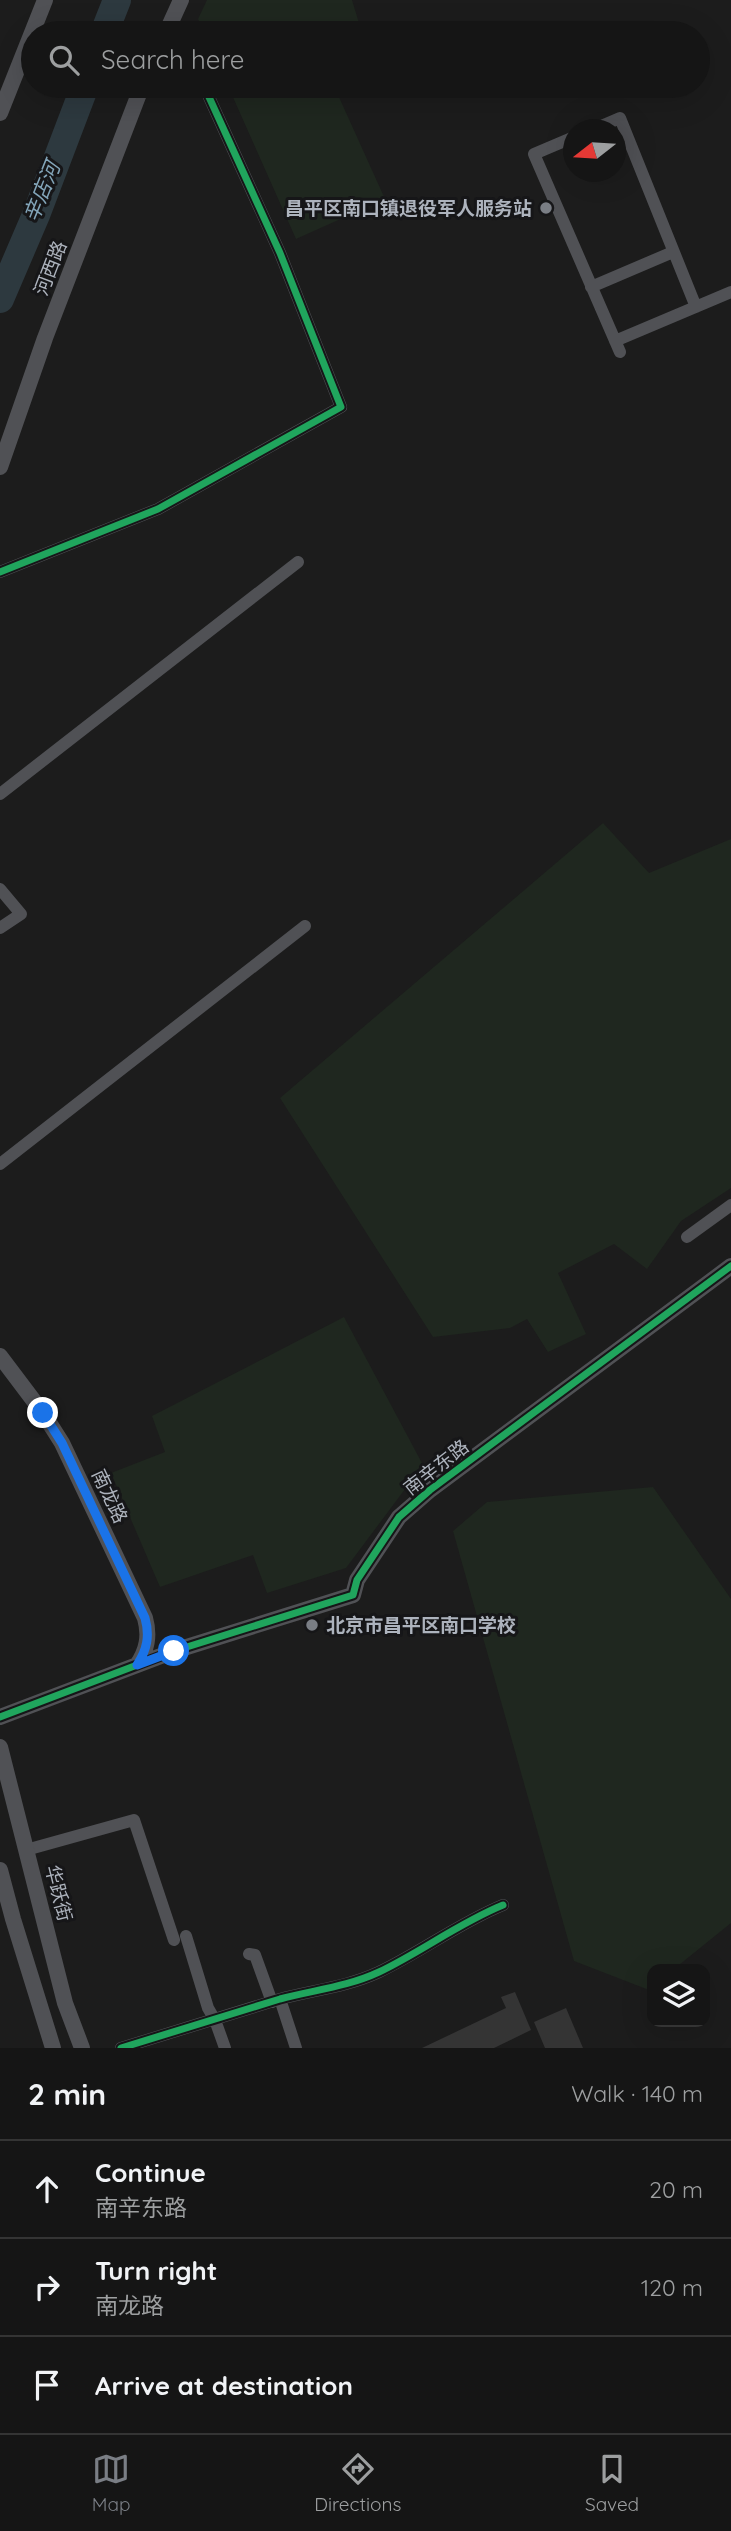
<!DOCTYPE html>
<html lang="en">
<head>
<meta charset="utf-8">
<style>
  :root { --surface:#151515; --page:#222; --text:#f1f3f6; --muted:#9d9fa0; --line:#343434; --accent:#7a7e85 }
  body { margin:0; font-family:Quicksand,"Noto Sans SC",sans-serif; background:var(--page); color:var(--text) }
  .controls { position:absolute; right:21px; bottom:21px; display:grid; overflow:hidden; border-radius:14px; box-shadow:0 7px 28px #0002 }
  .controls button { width:63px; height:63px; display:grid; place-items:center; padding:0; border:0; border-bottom:2px solid var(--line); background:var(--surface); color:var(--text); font:35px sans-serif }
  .compass { position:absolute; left:563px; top:119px; width:63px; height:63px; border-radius:50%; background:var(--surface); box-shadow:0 7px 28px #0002; rotate:253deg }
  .stop { position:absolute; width:21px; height:21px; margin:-16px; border:5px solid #1a73e8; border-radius:50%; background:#fff }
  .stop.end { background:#1a73e8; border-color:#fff; box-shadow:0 2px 7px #0008 }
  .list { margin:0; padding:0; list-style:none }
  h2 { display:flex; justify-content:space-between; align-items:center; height:91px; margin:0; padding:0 28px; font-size:30px }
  h2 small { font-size:23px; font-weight:400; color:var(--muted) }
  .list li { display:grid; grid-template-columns:46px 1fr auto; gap:21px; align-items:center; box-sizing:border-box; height:98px; padding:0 28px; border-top:2px solid var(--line) }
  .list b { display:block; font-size:26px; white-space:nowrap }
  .list p { margin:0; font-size:23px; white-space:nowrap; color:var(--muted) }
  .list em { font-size:23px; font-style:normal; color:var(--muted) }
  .icon { flex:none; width:38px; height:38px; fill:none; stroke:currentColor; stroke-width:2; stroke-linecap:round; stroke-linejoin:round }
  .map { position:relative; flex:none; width:731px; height:2048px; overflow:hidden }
  .search { position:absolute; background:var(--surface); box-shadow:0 7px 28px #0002; left:21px; right:21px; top:21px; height:77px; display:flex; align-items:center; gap:18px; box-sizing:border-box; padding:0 24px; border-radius:38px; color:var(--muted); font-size:26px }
  .sheet { height:385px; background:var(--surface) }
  nav { display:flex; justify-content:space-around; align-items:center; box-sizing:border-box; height:98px; border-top:2px solid var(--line); background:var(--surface); font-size:19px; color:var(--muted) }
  nav a { display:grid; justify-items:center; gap:4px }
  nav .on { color:var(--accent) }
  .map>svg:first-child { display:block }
  .green { fill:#1f271f }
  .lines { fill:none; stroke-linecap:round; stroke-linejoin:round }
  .river { stroke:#2d393f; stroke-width:28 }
  .building { fill:#343434 }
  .minor { stroke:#505155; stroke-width:12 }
  .tertiary { stroke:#505155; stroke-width:16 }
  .cycleway-casing { stroke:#161618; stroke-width:11 }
  .cycleway { stroke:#20a55d; stroke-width:7 }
  .route { stroke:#1a73e8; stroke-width:9 }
  .poi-dot { fill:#7a7e85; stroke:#161618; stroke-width:2.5 }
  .labels { text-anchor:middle; stroke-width:6; stroke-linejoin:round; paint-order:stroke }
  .poi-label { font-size:19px; font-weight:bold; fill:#adb3bd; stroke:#161618; text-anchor:end }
  .street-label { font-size:19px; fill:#adb3bd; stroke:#161618 }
  .water-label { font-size:21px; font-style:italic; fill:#83a5b9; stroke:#161618 }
</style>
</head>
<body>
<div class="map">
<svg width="731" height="2048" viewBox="0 0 731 2048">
  <rect width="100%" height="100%" fill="#1c1c1c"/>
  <path class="green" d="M 207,0 L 352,0 L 362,33 L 205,33 L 198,19 Z
    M 228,86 L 334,86 L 385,199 L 296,239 Z
    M 603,823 L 649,873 L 731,839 L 731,1188 L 681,1221 L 647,1269 L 614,1244 L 558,1273 L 586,1334 L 548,1352 L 527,1319 L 510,1328 L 433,1337 L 280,1098 Z
    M 344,1317 L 423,1465 L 346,1568 L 267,1593 L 253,1555 L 160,1587 L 111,1473 L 165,1452 L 152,1416 Z
    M 653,1487 L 731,1599 L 731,1923 L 674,1969 L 652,1969 L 652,1987 L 649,1990 L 574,1961 L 453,1531 L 487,1502 Z"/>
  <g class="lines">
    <path class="river" d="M 104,33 L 117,0
      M 0,299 L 36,215 L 85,86"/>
  </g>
  <path class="building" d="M 515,1992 L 531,2030 L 494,2048 L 422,2048 L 506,2008 L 501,1997 Z
    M 566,2008 L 583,2048 L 545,2048 L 534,2022 Z"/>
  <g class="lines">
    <path class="minor" d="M 592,130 L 620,118 L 696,307
      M 574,137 L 534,154 L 620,352
      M 591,287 L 673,252
      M 615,341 L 731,292
      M 0,572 L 158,509 L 341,407 L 280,253 L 204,86
      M 0,794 L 298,562
      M 0,889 L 21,914 L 0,928
      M 0,1164 L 305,926
      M 687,1237 L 731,1205
      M 26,1850 L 134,1820 L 174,1940
      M 186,1936 L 208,2008 L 215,2020 L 225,2048
      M 249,1954 L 255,1955 L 272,2002
      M 280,1999 L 296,2048
      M 121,2048 L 280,1999 C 313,1990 347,1987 379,1972 C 421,1952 459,1923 503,1905"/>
    <path class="tertiary" d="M 166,33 L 181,0
      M 0,113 L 45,0
      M 0,467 L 45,338 L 142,86
      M 0,1356 L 43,1413 L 62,1443 L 145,1618 C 150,1636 147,1650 137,1665
      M 0,1717 L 174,1651 L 353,1595 L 357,1580 L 399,1517 L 430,1490 L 731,1266
      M 0,1747 L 65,2003 L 82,2048
      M 0,1870 L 13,1919 L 53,2048"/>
    <defs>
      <path id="cycleway" d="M 0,572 L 158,509 L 341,407 L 280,253 L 204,86
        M 0,1717 L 174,1651 L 353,1595 L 357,1580 L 399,1517 L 430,1490 L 731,1266
        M 121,2048 L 280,1999 C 313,1990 347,1987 379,1972 C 421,1952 459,1923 503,1905"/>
    </defs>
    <use href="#cycleway" class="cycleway-casing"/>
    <use href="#cycleway" class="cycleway"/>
  </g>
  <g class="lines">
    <path class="route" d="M 43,1413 L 62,1443 L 145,1618 C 150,1636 147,1650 137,1665 L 174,1651"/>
  </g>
  <g class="poi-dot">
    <circle cx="546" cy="208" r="7"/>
    <circle cx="312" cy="1625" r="7"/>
  </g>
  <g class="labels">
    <g class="poi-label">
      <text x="532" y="215">昌平区南口镇退役军人服务站</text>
      <text x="326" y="1632" text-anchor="start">北京市昌平区南口学校</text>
    </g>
    <g class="street-label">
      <text transform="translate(50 268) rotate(-69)" y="7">河西路</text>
      <text transform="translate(436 1467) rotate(-38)" y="7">南辛东路</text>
      <text transform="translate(110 1496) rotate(65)" y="7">南龙路</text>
      <text transform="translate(59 1893) rotate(76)" y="7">华跃街</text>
    </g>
    <g class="water-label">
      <text transform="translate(42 192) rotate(-68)" y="7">辛店河</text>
    </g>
  </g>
</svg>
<div class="controls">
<button><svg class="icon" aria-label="layers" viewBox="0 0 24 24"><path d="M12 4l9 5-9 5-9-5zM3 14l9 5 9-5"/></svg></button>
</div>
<svg class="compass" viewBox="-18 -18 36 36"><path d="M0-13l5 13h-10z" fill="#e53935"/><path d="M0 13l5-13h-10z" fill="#9d9fa0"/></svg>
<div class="stop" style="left:174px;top:1651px"></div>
<div class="stop end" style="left:43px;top:1413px"></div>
<div class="search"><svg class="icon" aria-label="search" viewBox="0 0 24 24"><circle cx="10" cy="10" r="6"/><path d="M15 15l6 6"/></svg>Search here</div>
</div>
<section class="sheet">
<h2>2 min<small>Walk · 140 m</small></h2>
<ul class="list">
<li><svg class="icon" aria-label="ahead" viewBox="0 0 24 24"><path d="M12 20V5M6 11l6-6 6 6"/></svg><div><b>Continue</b><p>南辛东路</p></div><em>20 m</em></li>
<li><svg class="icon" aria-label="right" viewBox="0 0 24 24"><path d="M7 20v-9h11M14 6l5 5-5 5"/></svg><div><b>Turn right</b><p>南龙路</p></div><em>120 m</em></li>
<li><svg class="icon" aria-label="arrive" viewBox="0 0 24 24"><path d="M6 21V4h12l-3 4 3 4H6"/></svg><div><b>Arrive at destination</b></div></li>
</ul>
</section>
<nav>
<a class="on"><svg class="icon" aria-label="map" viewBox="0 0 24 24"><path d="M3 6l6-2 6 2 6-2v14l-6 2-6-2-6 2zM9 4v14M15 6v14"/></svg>Map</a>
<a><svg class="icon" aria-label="directions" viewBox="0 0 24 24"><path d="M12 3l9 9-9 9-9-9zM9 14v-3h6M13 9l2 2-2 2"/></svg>Directions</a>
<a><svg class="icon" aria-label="saved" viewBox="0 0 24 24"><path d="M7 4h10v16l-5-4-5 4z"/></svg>Saved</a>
</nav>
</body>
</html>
